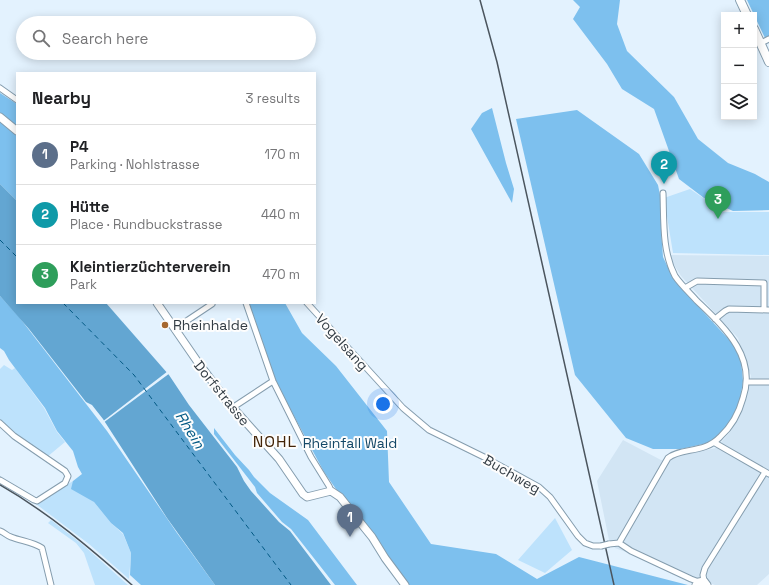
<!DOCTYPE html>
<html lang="en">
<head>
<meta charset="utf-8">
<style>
  :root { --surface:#fff; --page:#f2f2f2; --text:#202124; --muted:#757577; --line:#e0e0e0; --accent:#2563eb }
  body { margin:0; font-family:"Space Grotesk",sans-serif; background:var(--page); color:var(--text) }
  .controls { position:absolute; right:12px; top:12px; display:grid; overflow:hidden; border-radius:0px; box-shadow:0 2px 10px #0003 }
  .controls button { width:36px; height:36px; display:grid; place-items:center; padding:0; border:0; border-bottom:1px solid var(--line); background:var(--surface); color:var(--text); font:20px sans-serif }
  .you { position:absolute; left:383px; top:404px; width:14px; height:14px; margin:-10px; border:3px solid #fff; border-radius:50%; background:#1a73e8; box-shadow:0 0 0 6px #1a73e833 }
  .badge { display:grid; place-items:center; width:26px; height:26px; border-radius:50%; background:var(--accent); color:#fff; font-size:13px; font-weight:700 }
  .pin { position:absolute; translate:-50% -33px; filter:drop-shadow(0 1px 2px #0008) }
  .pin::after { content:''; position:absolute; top:21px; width:14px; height:12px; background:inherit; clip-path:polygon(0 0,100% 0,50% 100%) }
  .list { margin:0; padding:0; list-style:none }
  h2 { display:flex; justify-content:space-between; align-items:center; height:52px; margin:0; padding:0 16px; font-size:17px }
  h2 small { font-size:13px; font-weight:400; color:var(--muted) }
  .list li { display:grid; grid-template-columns:26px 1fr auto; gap:12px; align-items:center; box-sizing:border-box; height:60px; padding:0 16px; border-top:1px solid var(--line) }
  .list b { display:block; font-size:15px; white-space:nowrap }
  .list p { margin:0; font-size:13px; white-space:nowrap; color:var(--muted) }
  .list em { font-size:13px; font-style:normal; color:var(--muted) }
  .icon { flex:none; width:22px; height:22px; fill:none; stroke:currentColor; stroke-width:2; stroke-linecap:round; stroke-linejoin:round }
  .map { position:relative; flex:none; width:769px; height:585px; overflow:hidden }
  .search { position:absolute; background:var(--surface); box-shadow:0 2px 10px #0003; left:16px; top:16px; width:300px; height:44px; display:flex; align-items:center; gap:10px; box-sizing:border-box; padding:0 14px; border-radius:22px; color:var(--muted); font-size:15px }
  .panel { position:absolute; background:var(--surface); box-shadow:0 2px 10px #0003; left:16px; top:72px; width:300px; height:232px; border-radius:0px }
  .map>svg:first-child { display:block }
  .built { fill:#d2e5f4 }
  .green { fill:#bde2fc }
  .forest { fill:#7dc0ee }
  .water { fill:#63a6d2 }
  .pier { fill:#e3f2fe }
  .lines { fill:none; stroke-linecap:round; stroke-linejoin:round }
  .ferry { stroke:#025984; stroke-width:1; stroke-dasharray:5 4; stroke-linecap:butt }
  .street-casing { stroke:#859dae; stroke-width:7 }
  .secondary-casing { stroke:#859dae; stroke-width:9 }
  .primary-casing { stroke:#859dae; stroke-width:10 }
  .street { stroke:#fff; stroke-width:5 }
  .secondary { stroke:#fff; stroke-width:7 }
  .primary { stroke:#fff; stroke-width:8 }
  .rail { stroke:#4b555e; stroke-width:1.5 }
  .street-bridge-casing { stroke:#859dae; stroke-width:7; stroke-linecap:butt }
  .street-bridge { stroke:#fff; stroke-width:5 }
  .poi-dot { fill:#a6672e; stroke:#fdfdfd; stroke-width:1.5 }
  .labels { text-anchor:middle; stroke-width:4; stroke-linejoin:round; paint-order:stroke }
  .poi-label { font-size:14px; fill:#323c44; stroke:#fdfdfd; text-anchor:start }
  .street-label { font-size:14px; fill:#323c44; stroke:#fdfdfd }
  .park-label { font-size:14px; fill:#144867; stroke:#fdfdfd }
  .water-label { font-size:15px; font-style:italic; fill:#025984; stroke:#fdfdfd }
  .quarter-label { font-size:16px; letter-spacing:1px; fill:#422408; stroke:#fdfdfd }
</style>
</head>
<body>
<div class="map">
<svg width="769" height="585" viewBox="0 0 769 585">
  <rect width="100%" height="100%" fill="#e3f2fe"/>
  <path class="built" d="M 668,255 L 769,256 L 769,574 L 757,585 L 715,585 L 615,548 L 609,540 L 597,481 L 623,440 L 661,460 L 716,448 L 731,431 L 745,401 L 751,376 L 738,338 L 681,276 Z"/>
  <path class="green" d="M 690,189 L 724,212 L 769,212 L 769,255 L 673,253 L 664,198 Z
    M 4,365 L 12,370 L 15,368 L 44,408 L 57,432 L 65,442 L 47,457 L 15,435 L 0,421 L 0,369 Z
    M 73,481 L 94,502 L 111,523 L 123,534 L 131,553 L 129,579 L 89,544 L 36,504 Z
    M 555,518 L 572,550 L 545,573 L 518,560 Z
    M 51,520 L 82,544 L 128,585 L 95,585 L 84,553 L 76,543 L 48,523 Z"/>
  <path class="forest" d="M 573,0 L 620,0 L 617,24 L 627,51 L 674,97 L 698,139 L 728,163 L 755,174 L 769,182 L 769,210 L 733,211 L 704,198 L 679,179 L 654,109 L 622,89 L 607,64 L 573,19 L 580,7 Z
    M 747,0 L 769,0 L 769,37 L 765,38 Z
    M 0,93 L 17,104 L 17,201 L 0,184 Z
    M 492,108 L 506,163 L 514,189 L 512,203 L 471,129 L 482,113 Z
    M 577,110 L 639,154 L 658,185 L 662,205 L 661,230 L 663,257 L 674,280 L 733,344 L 741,361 L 743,381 L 740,401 L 731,423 L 712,442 L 681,449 L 653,449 L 626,438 L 575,375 L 516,119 Z
    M 0,296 L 19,317 L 107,431 L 177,533 L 215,585 L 141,585 L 130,575 L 131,553 L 123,533 L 111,523 L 94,502 L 71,489 L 73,481 L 82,474 L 78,467 L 73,451 L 57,431 L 45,408 L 9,360 L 4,351 L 0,348 Z
    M 248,303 L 285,303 L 302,333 L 336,366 L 387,431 L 389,482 L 431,544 L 496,554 L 537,579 L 579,557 L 688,585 L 408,585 L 401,577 L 377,538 L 338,492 L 324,472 L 280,390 L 267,360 Z
    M 214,428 L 235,455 L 249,470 L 254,477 L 270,493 L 308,520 L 357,585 L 335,585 L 291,529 L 282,522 L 257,493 L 255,487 L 214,434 Z"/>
  <path class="water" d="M 0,184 L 17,201 L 17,303 L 106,303 L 169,375 L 189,405 L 237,467 L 244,481 L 251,491 L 279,522 L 290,531 L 331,585 L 215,585 L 167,518 L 103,419 L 92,405 L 86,402 L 29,329 L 0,296 Z"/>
  <path class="pier" d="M 168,371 L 170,373 L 103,423 L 102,422 Z"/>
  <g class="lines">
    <path class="ferry" d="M 0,240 L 17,257
      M 63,303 L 134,375 L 291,585"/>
    <defs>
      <path id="street" d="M 761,43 L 769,39
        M 0,88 L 17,100
        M 685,288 L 697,281 L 764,283 L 764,310
        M 246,303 L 273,381 L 311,457 L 329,486 L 331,491
        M 307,303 L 403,408 L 429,430 L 486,458 L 539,487 L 550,497 L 578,536 L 585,543 L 593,546 L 601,546
        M 715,319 L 725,311 L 729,309 L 769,310
        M 174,328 L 188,320 L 212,304
        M 747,382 L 769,382
        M 232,408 L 273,381
        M 0,423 L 14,436 L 65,471 L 68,476 L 65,483 L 37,501 L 34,500 L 0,480
        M 715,443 L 769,474
        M 0,531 C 4,532 7,536 11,537 C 21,541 33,542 42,548 L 51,585
        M 619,543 L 668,458 C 682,447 704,454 720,437 C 731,427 739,413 743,398 C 757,356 724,327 697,301 C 690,293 681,285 675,276 C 662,251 664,221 663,193
        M 609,544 L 619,543 L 631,551 L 691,579 L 699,582
        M 704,581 L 703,575 L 705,568 L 765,472"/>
      <path id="secondary" d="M 0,117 L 17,131
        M 157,303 L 197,361 L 226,400 L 279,459 L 303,494 L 307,497 L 331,491 L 340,497 L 351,511 L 372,537 L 385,558 L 405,585
        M 696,585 L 699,582 L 704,581 L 707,585"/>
      <path id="primary" d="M 740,0 L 747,15
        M 754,29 L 769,62"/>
    </defs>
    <use href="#street" class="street-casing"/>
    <use href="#secondary" class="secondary-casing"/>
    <use href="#primary" class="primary-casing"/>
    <use href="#street" class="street"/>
    <use href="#secondary" class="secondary"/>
    <use href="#primary" class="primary"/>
    <path class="rail" d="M 480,0 L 497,62 L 614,585
      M 0,485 C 49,513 90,548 132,585"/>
    <defs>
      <path id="street-bridge" d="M 601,546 L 609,544"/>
    </defs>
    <use href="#street-bridge" class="street-bridge-casing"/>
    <use href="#street-bridge" class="street-bridge"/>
  </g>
  <circle class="poi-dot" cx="165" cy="325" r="4"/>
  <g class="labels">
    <g class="poi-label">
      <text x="173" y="330">Rheinhalde</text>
    </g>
    <g class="street-label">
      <text transform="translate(342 342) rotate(48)" y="5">Vogelsang</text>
      <text transform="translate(222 393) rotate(51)" y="5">Dorfstrasse</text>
      <text transform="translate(512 474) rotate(30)" y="5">Buchweg</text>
    </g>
    <g class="park-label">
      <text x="350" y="448">Rheinfall Wald</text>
    </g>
    <g class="water-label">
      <text transform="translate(190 430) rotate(58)" y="5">Rhein</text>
    </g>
    <g class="quarter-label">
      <text x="275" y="447">NOHL</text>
    </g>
  </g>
</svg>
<div class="controls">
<button>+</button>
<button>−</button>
<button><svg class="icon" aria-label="layers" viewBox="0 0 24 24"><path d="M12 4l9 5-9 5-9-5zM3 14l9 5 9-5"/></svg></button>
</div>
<div class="you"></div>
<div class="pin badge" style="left:350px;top:537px;background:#5c6f8a">1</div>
<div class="pin badge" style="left:664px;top:184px;background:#0f9aa8">2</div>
<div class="pin badge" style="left:718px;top:219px;background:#2e9e5b">3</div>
<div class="search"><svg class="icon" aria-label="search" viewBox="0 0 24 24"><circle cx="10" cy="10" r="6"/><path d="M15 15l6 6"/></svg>Search here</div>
<section class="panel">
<h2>Nearby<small>3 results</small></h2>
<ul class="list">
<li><span class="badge" style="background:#5c6f8a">1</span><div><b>P4</b><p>Parking · Nohlstrasse</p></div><em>170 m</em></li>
<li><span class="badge" style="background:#0f9aa8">2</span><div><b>Hütte</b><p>Place · Rundbuckstrasse</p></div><em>440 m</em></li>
<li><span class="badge" style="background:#2e9e5b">3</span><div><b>Kleintierzüchterverein</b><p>Park</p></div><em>470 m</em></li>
</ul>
</section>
</div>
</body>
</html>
